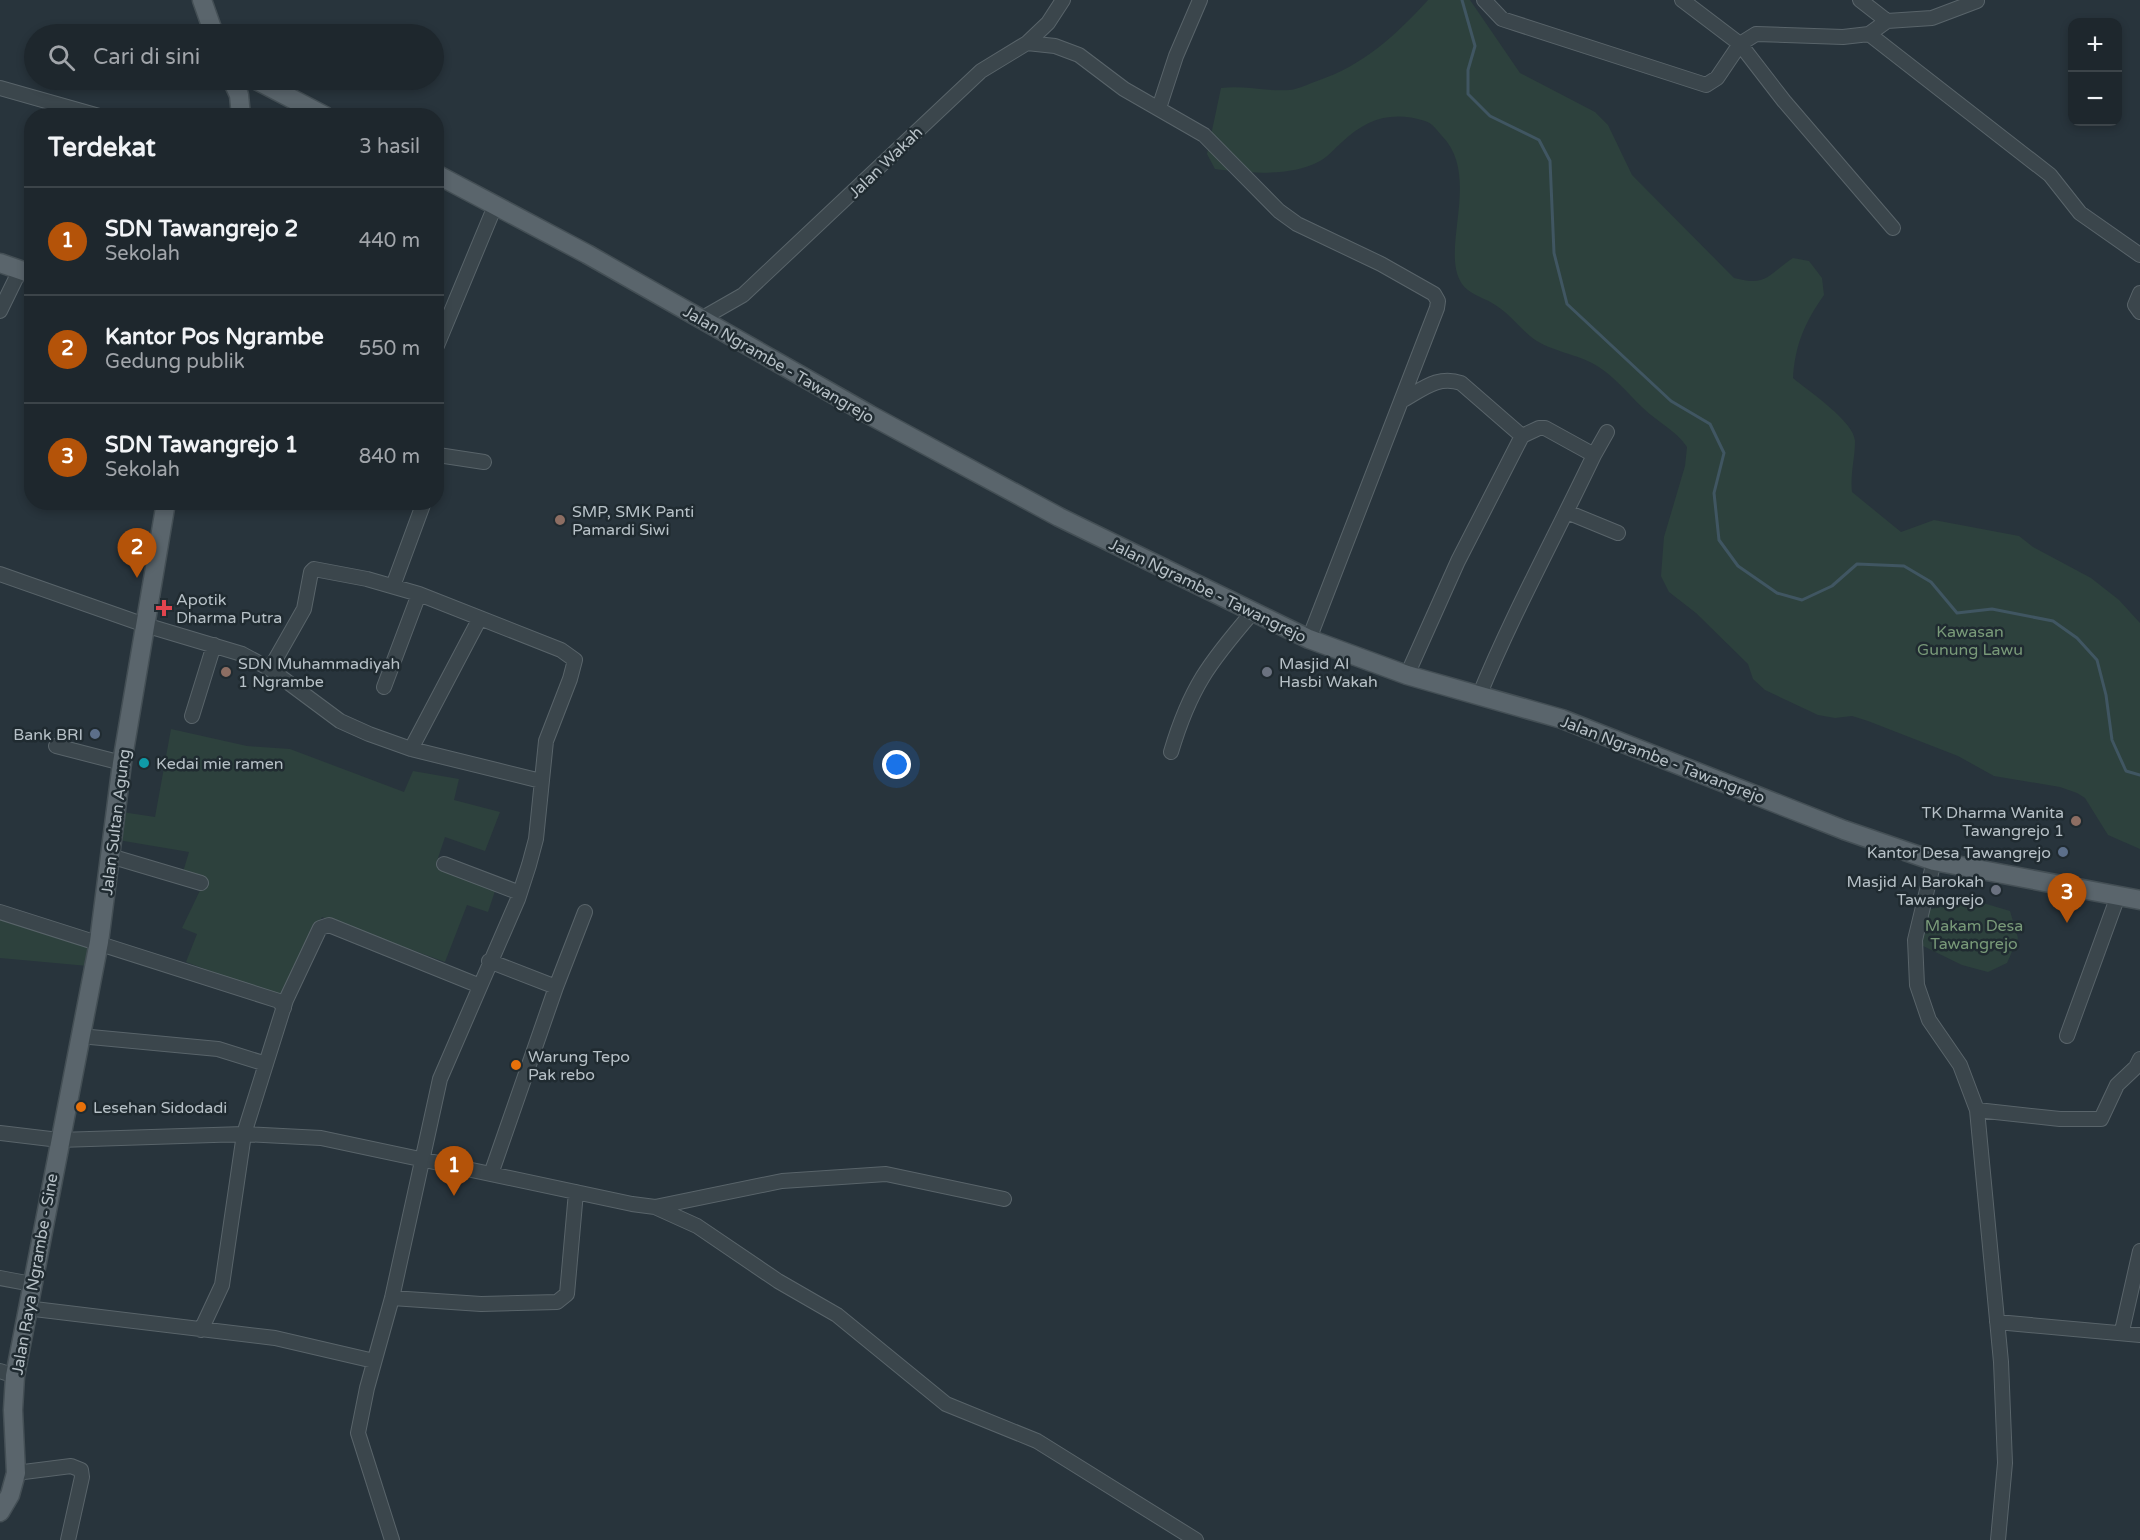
<!DOCTYPE html>
<html lang="id">
<head>
<meta charset="utf-8">
<style>
  :root { --surface:#1e272d; --page:#262f35; --text:#f1f3f6; --muted:#a1a5aa; --line:#3c4449; --accent:#b45309 }
  body { margin:0; font-family:"Varela Round",sans-serif; background:var(--page); color:var(--text) }
  .controls { position:absolute; right:18px; top:18px; display:grid; overflow:hidden; border-radius:12px; box-shadow:0 3px 9px #0003 }
  .controls button { width:54px; height:54px; display:grid; place-items:center; padding:0; border:0; border-bottom:2px solid var(--line); background:var(--surface); color:var(--text); font:30px sans-serif }
  .you { position:absolute; left:897px; top:765px; width:21px; height:21px; margin:-15px; border:4px solid #fff; border-radius:50%; background:#1a73e8; box-shadow:0 0 0 9px #1a73e833 }
  .badge { display:grid; place-items:center; width:39px; height:39px; border-radius:50%; background:var(--accent); color:#fff; font-size:20px; font-weight:700 }
  .pin { position:absolute; translate:-50% -50px; filter:drop-shadow(0 2px 3px #0008) }
  .pin::after { content:''; position:absolute; top:32px; width:21px; height:18px; background:inherit; clip-path:polygon(0 0,100% 0,50% 100%) }
  .list { margin:0; padding:0; list-style:none }
  h2 { display:flex; justify-content:space-between; align-items:center; height:78px; margin:0; padding:0 24px; font-size:26px }
  h2 small { font-size:20px; font-weight:400; color:var(--muted) }
  .list li { display:grid; grid-template-columns:39px 1fr auto; gap:18px; align-items:center; box-sizing:border-box; height:108px; padding:0 24px; border-top:2px solid var(--line) }
  .list b { display:block; font-size:22px; white-space:nowrap }
  .list p { margin:0; font-size:20px; white-space:nowrap; color:var(--muted) }
  .list em { font-size:20px; font-style:normal; color:var(--muted) }
  .icon { flex:none; width:33px; height:33px; fill:none; stroke:currentColor; stroke-width:2; stroke-linecap:round; stroke-linejoin:round }
  .map { position:relative; flex:none; width:2140px; height:1540px; overflow:hidden }
  .search { position:absolute; background:var(--surface); box-shadow:0 3px 9px #0003; left:24px; top:24px; width:420px; height:66px; display:flex; align-items:center; gap:15px; box-sizing:border-box; padding:0 21px; border-radius:33px; color:var(--muted); font-size:22px }
  .panel { position:absolute; background:var(--surface); box-shadow:0 3px 9px #0003; left:24px; top:108px; width:420px; height:402px; border-radius:24px }
  .map>svg:first-child { display:block }
  .green { fill:#2d413d }
  .lines { fill:none; stroke-linecap:round; stroke-linejoin:round }
  .stream { stroke:#405662; stroke-width:3 }
  .minor-casing { stroke:#59646a; stroke-width:16 }
  .major-casing { stroke:#444f55; stroke-width:21 }
  .minor { stroke:#3b464c; stroke-width:14 }
  .major { stroke:#5a656c; stroke-width:18 }
  .education-dot { fill:#8d6e63; stroke:#202b31; stroke-width:2 }
  .health-dot { fill:#e0444e; stroke:#202b31; stroke-width:2 }
  .worship-dot { fill:#6b7280; stroke:#202b31; stroke-width:2 }
  .service-dot { fill:#5c6f8a; stroke:#202b31; stroke-width:2 }
  .culture-dot { fill:#0f9aa8; stroke:#202b31; stroke-width:2 }
  .food-dot { fill:#e8710a; stroke:#202b31; stroke-width:2 }
  .labels { text-anchor:middle; stroke-width:5; stroke-linejoin:round; paint-order:stroke }
  .street-label { font-size:16px; fill:#b7c1c7; stroke:#202b31 }
  .poi-label { font-size:16px; fill:#b7c1c7; stroke:#202b31; text-anchor:start }
  .park-label { font-size:16px; fill:#799a79; stroke:#202b31 }
</style>
</head>
<body>
<div class="map">
<svg width="2140" height="1540" viewBox="0 0 2140 1540">
  <rect width="100%" height="100%" fill="#28343c"/>
  <path class="green" d="M 1428,0 L 1470,0 L 1520,73 L 1595,112 L 1608,125 L 1632,175 L 1734,278 C 1768,287 1767,275 1793,258 L 1809,261 L 1822,278 L 1824,295 C 1805,322 1795,345 1793,378 C 1808,391 1854,421 1855,441 C 1855,459 1850,474 1852,492 L 1901,532 L 1934,520 L 2019,536 L 2033,547 L 2091,578 L 2119,600 L 2140,623 L 2140,849 L 2108,835 L 2085,798 L 2077,793 L 2060,787 L 1994,776 L 1958,756 L 1868,721 L 1852,716 L 1835,718 L 1818,715 L 1765,690 L 1753,679 L 1748,664 L 1696,613 L 1669,592 L 1661,576 L 1664,537 L 1685,466 L 1687,447 C 1676,430 1657,422 1643,408 C 1627,393 1612,373 1592,363 C 1573,353 1546,350 1530,336 C 1517,325 1507,311 1492,303 C 1482,297 1469,294 1462,284 C 1439,250 1482,177 1442,136 C 1437,130 1432,123 1425,121 C 1392,111 1368,118 1342,142 C 1335,148 1327,158 1318,162 C 1290,177 1245,173 1215,169 L 1207,154 L 1221,88 C 1245,85 1267,92 1290,90 C 1299,89 1308,84 1317,81 C 1364,65 1395,36 1428,0 Z
    M 171,729 L 247,746 L 290,749 L 404,792 L 413,771 L 459,779 L 454,800 L 500,812 L 485,851 L 445,837 L 436,864 L 495,891 L 488,912 L 467,905 L 445,962 L 322,917 L 282,998 L 186,962 L 197,934 L 182,928 L 206,878 L 183,872 L 189,852 L 118,840 L 122,812 L 155,817 Z
    M 1973,900 L 2010,911 L 2018,938 L 2007,963 L 1988,972 L 1962,965 L 1921,945 L 1927,910 Z
    M 0,915 L 93,943 L 88,966 L 0,958 Z"/>
  <g class="lines">
    <path class="stream" d="M 1462,0 L 1475,46 L 1468,70 L 1468,94 L 1490,116 L 1539,140 L 1550,161 L 1554,253 L 1567,304 L 1671,401 L 1710,424 L 1724,453 L 1714,493 L 1719,540 L 1738,566 L 1777,593 L 1802,600 L 1832,586 L 1857,564 L 1904,566 L 1931,582 L 1957,613 L 1992,609 L 2053,621 L 2077,638 L 2097,660 L 2106,695 L 2112,740 L 2126,771 L 2140,775"/>
    <defs>
      <path id="minor" d="M 1484,0 L 1502,19 L 1706,85 L 1717,78 L 1740,44 L 1756,34 L 1843,37 L 1869,34 L 1887,21 L 1932,18 L 1977,1
        M 1682,0 L 1740,44 L 1784,101 L 1893,228
        M 1860,0 L 1887,21
        M 1869,34 L 2050,175 L 2080,213 L 2140,255
        M 1027,43 L 1055,46 L 1079,55 L 1124,89 L 1204,135 L 1279,211 L 1297,224 L 1381,264 L 1434,294 L 1438,301 L 1437,308 L 1309,639
        M 0,88 L 99,116
        M 1159,108 L 1176,56 L 1200,0
        M 2140,293 L 2135,305 L 2140,312
        M 0,311 L 20,270
        M 701,319 L 743,295 L 981,71 L 1027,43 L 1048,23 L 1063,0
        M 436,348 L 495,206
        M 1403,400 C 1423,389 1438,375 1461,383 L 1522,436
        M 438,455 L 484,462
        M 1594,455 L 1607,432
        M 1567,512 L 1618,533
        M 0,574 L 145,625 L 242,654 L 270,669 L 340,721 L 369,734 L 411,749 L 541,781
        M 393,586 L 424,502
        M 270,669 L 304,609 L 311,572 L 314,569 L 367,579 L 419,594 L 561,650 L 575,660 L 570,679 L 546,741 L 536,839 L 529,865 L 518,899 L 440,1079 L 392,1298 L 367,1388 L 358,1433 L 392,1540
        M 1407,675 L 1458,561 L 1522,436 L 1539,428 L 1545,428 L 1594,455 C 1556,535 1513,613 1479,696
        M 384,687 L 419,594
        M 192,716 L 214,645
        M 56,746 L 122,763
        M 411,749 L 480,618
        M 1171,752 C 1190,688 1209,663 1252,613
        M 110,856 L 201,883
        M 1934,861 L 1915,940 L 1917,985 L 1929,1020 L 1960,1065 L 1977,1110 L 2001,1362 L 2005,1463 L 1998,1540
        M 444,864 L 520,893
        M 0,912 L 279,1001 L 284,1008
        M 489,961 L 556,987
        M 80,1036 L 218,1049 L 266,1064
        M 2067,1036 L 2118,896
        M 1977,1110 L 2060,1119 L 2101,1119 L 2117,1085 L 2136,1067 L 2140,1059
        M 0,1133 L 59,1140 L 244,1134 L 321,1138 L 632,1204 L 655,1207 L 782,1181 L 886,1174 L 1004,1199
        M 491,1174 L 556,987 L 585,912
        M 655,1207 L 697,1226 L 778,1281 L 837,1315 L 946,1404 L 1037,1441 L 1196,1540
        M 0,1278 L 32,1284
        M 392,1298 L 481,1304 L 557,1302 L 567,1294 L 576,1192
        M 26,1308 L 275,1338 L 374,1361
        M 1997,1322 L 2140,1335
        M 201,1330 L 222,1285 L 244,1134 L 286,1000 L 320,928 L 329,925 L 480,986
        M 2122,1331 L 2140,1251
        M 0,1371 L 15,1376
        M 16,1473 L 71,1466 L 81,1470 L 82,1477 L 68,1540"/>
      <path id="major" d="M 202,0 L 214,34
        M 232,80 L 239,95 L 241,116
        M 256,80 L 325,116
        M 436,174 L 587,254 L 870,415 L 1059,517 L 1309,639 L 1407,675 L 1562,719 L 1844,830 L 1934,861 L 2140,900
        M 0,263 L 32,274
        M 0,1512 L 10,1495 L 16,1473 L 13,1410 L 15,1376 L 99,942 L 122,763 L 166,502"/>
    </defs>
    <use href="#minor" class="minor-casing"/>
    <use href="#major" class="major-casing"/>
    <use href="#minor" class="minor"/>
    <use href="#major" class="major"/>
  </g>
  <g class="education-dot">
    <circle cx="560" cy="520" r="6"/>
    <circle cx="226" cy="672" r="6"/>
    <circle cx="2076" cy="821" r="6"/>
  </g>
  <path class="health-dot" d="M161 599h6v6h6v6h-6v6h-6v-6h-6v-6h6z"/>
  <g class="worship-dot">
    <circle cx="1267" cy="672" r="6"/>
    <circle cx="1996" cy="890" r="6"/>
  </g>
  <g class="service-dot">
    <circle cx="95" cy="734" r="6"/>
    <circle cx="2063" cy="852" r="6"/>
  </g>
  <circle class="culture-dot" cx="144" cy="763" r="6"/>
  <g class="food-dot">
    <circle cx="516" cy="1065" r="6"/>
    <circle cx="81" cy="1107" r="6"/>
  </g>
  <g class="labels">
    <g class="street-label">
      <text transform="translate(885 162) rotate(-44)" y="6">Jalan Wakah</text>
      <text transform="translate(779 364) rotate(30)" y="6">Jalan Ngrambe - Tawangrejo</text>
      <text transform="translate(1208 590) rotate(26)" y="6">Jalan Ngrambe - Tawangrejo</text>
      <text transform="translate(1663 759) rotate(21)" y="6">Jalan Ngrambe - Tawangrejo</text>
      <text transform="translate(115 822) rotate(-83)" y="6">Jalan Sultan Agung</text>
      <text transform="translate(34 1274) rotate(-80)" y="6">Jalan Raya Ngrambe - Sine</text>
    </g>
    <g class="poi-label">
      <text x="572" y="517">SMP, SMK Panti<tspan x="572" dy="18">Pamardi Siwi</tspan></text>
      <text x="176" y="605">Apotik<tspan x="176" dy="18">Dharma Putra</tspan></text>
      <text x="238" y="669">SDN Muhammadiyah<tspan x="238" dy="18">1 Ngrambe</tspan></text>
      <text x="1279" y="669">Masjid Al<tspan x="1279" dy="18">Hasbi Wakah</tspan></text>
      <text x="83" y="740" text-anchor="end">Bank BRI</text>
      <text x="156" y="769">Kedai mie ramen</text>
      <text x="2064" y="818" text-anchor="end">TK Dharma Wanita<tspan x="2064" dy="18">Tawangrejo 1</tspan></text>
      <text x="2051" y="858" text-anchor="end">Kantor Desa Tawangrejo</text>
      <text x="1984" y="887" text-anchor="end">Masjid Al Barokah<tspan x="1984" dy="18">Tawangrejo</tspan></text>
      <text x="528" y="1062">Warung Tepo<tspan x="528" dy="18">Pak rebo</tspan></text>
      <text x="93" y="1113">Lesehan Sidodadi</text>
    </g>
    <g class="park-label">
      <text x="1970" y="637">Kawasan<tspan x="1970" dy="18">Gunung Lawu</tspan></text>
      <text x="1974" y="931">Makam Desa<tspan x="1974" dy="18">Tawangrejo</tspan></text>
    </g>
  </g>
</svg>
<div class="controls">
<button>+</button>
<button>−</button>
</div>
<div class="you"></div>
<div class="pin badge" style="left:454px;top:1196px">1</div>
<div class="pin badge" style="left:137px;top:578px">2</div>
<div class="pin badge" style="left:2067px;top:923px">3</div>
<div class="search"><svg class="icon" aria-label="search" viewBox="0 0 24 24"><circle cx="10" cy="10" r="6"/><path d="M15 15l6 6"/></svg>Cari di sini</div>
<section class="panel">
<h2>Terdekat<small>3 hasil</small></h2>
<ul class="list">
<li><span class="badge">1</span><div><b>SDN Tawangrejo 2</b><p>Sekolah</p></div><em>440 m</em></li>
<li><span class="badge">2</span><div><b>Kantor Pos Ngrambe</b><p>Gedung publik</p></div><em>550 m</em></li>
<li><span class="badge">3</span><div><b>SDN Tawangrejo 1</b><p>Sekolah</p></div><em>840 m</em></li>
</ul>
</section>
</div>
</body>
</html>
